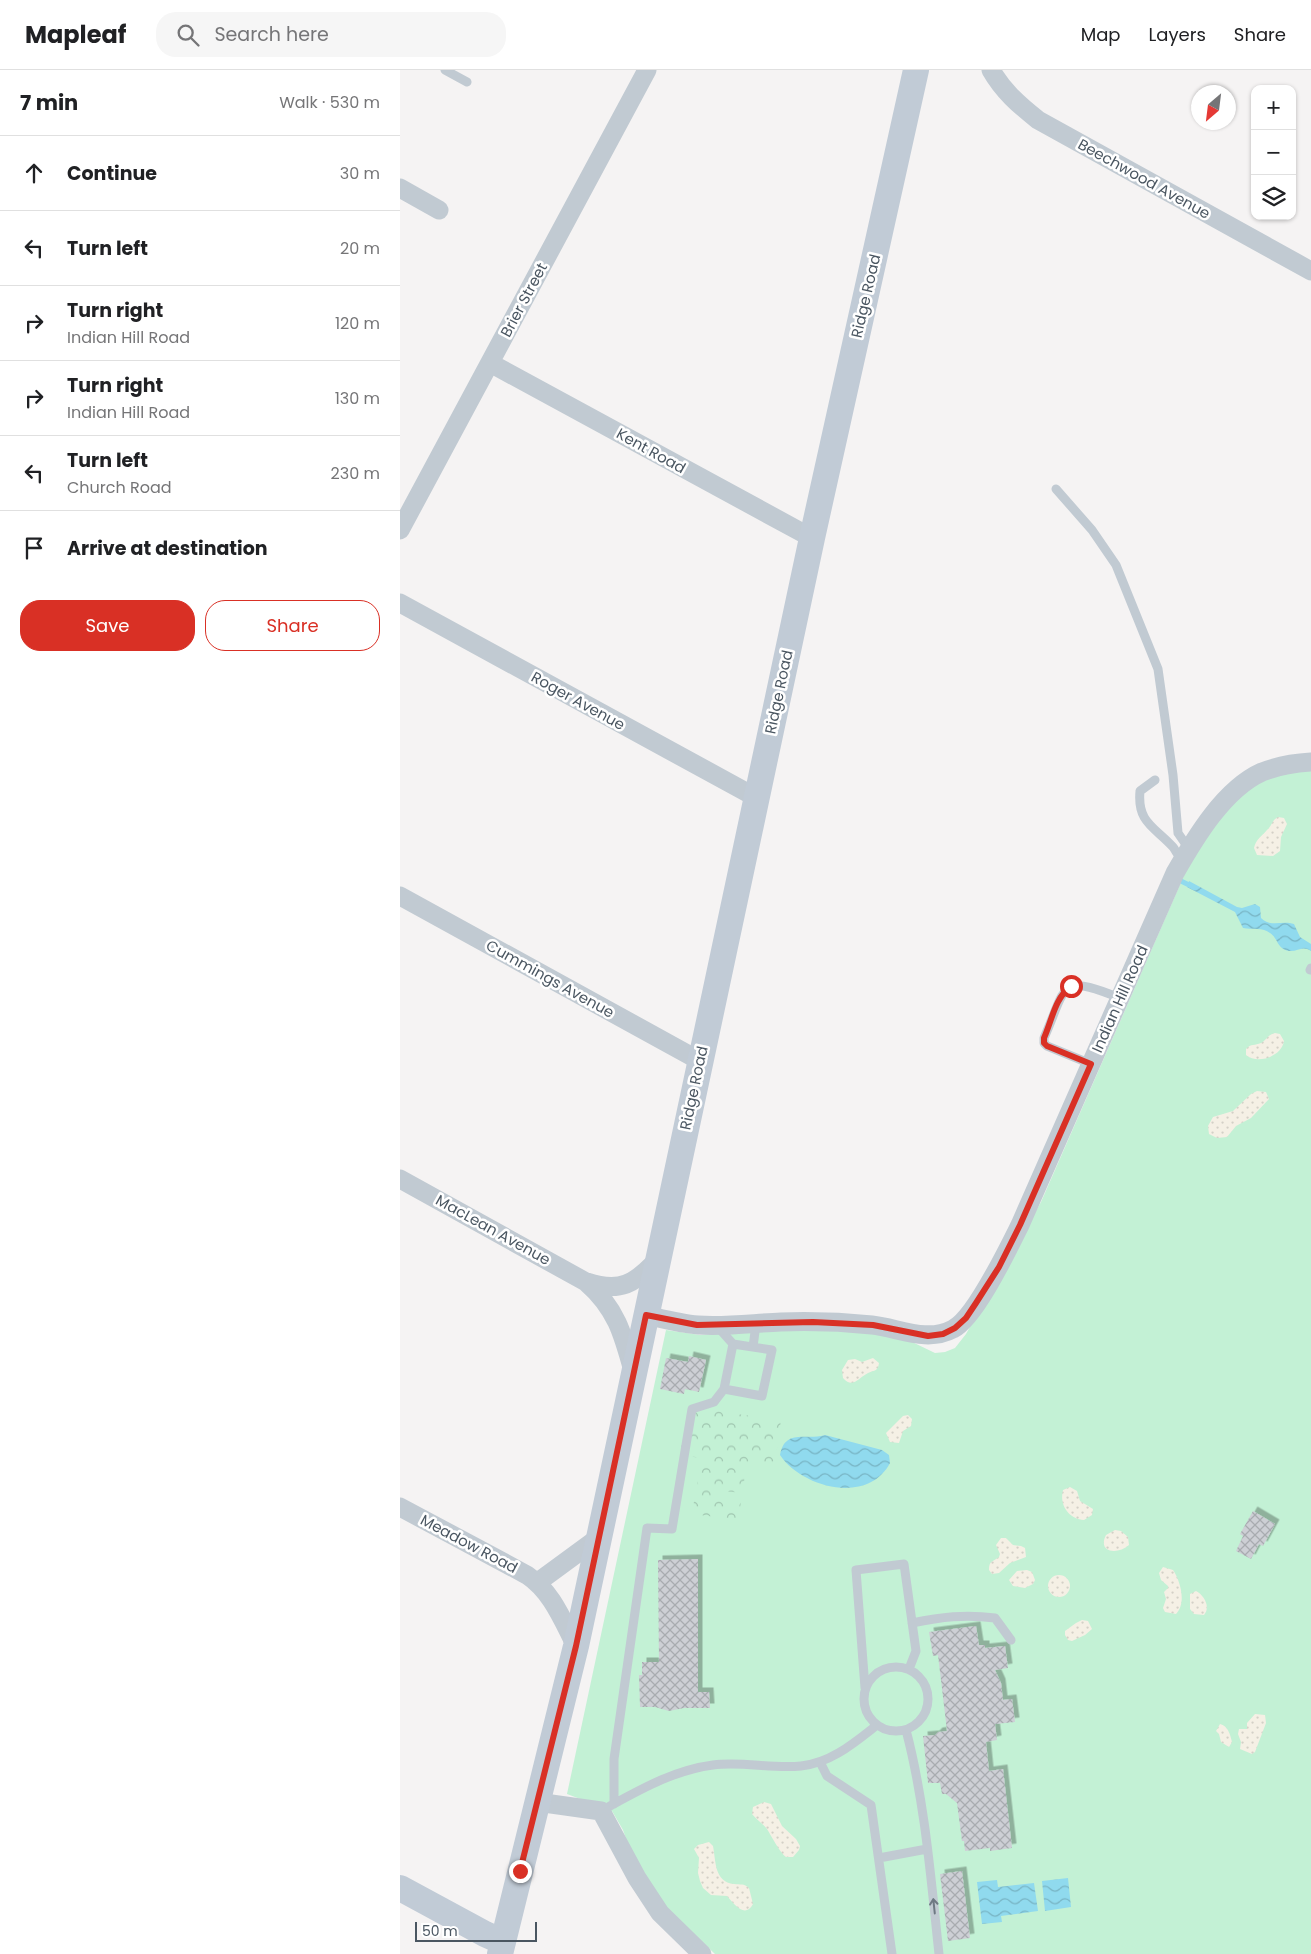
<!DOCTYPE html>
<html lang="en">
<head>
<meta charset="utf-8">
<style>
  :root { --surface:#fff; --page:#f6f6f6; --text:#202124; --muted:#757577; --line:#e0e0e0; --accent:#d93025 }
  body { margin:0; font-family:Poppins,sans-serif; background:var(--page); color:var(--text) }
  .controls { position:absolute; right:15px; top:15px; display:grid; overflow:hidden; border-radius:10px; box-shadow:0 1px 4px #0004 }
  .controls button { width:45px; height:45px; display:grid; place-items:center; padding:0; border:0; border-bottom:1px solid var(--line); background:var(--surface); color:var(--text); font:25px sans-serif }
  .compass { position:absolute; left:791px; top:15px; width:45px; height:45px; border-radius:50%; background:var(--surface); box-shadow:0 1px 4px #0004; rotate:208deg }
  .scale { position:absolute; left:15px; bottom:12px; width:122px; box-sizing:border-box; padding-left:5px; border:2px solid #4a5661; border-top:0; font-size:14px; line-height:18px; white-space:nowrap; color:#4a5661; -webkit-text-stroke:4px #fff; paint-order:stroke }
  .stop { position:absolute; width:15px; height:15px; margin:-11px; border:4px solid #d93025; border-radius:50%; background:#fff }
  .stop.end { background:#d93025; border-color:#fff; box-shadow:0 1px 5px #0008 }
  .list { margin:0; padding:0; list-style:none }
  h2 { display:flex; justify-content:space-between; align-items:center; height:65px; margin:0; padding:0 20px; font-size:21px }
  h2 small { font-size:16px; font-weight:400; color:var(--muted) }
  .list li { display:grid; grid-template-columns:32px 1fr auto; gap:15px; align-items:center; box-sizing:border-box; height:75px; padding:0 20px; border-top:1px solid var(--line) }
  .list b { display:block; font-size:19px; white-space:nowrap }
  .list p { margin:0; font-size:16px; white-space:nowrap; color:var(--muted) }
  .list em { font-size:16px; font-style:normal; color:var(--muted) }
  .actions { display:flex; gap:10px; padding:15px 20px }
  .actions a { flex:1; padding:11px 0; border:1px solid var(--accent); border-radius:20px; text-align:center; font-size:18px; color:var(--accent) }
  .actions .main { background:var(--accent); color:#fff }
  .icon { flex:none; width:28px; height:28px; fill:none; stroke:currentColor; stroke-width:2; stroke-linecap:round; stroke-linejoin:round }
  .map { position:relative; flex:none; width:911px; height:1884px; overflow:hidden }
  header { display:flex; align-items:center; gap:30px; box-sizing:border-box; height:70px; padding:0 25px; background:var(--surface); border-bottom:1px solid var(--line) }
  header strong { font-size:24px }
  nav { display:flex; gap:28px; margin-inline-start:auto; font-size:18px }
  .search { width:350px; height:45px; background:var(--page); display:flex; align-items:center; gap:12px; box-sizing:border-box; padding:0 18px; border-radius:20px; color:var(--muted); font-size:19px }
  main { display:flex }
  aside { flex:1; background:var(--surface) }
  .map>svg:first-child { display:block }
  .grass { fill:#c3f1d5 }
  .sand { fill:url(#sand-dots) }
  .park { fill:url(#park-crowns) }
  .water { fill:url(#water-waves) }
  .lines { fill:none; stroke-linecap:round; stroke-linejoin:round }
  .stream { stroke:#90daee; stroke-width:5 }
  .building { fill:url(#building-cross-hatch); filter:url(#shadow) }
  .lane { stroke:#c1cad2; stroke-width:9 }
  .street { stroke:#c1cad2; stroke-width:19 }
  .secondary { stroke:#c1cbd6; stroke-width:26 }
  .oneway { stroke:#6e7983 }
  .route { stroke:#d93025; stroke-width:6 }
  .labels { text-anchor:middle; stroke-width:5; stroke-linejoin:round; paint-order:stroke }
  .street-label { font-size:15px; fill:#4a5661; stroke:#fff }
</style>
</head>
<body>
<header>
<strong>Mapleaf</strong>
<div class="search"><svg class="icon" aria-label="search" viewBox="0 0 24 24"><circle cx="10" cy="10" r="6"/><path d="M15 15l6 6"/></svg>Search here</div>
<nav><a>Map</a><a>Layers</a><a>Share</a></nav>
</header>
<main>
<aside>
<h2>7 min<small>Walk · 530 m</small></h2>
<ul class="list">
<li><svg class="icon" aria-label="ahead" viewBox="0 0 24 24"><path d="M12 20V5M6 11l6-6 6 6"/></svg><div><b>Continue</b></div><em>30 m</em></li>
<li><svg class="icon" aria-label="left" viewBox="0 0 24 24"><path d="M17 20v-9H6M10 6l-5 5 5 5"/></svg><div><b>Turn left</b></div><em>20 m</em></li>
<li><svg class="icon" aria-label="right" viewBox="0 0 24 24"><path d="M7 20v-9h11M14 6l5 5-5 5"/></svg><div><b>Turn right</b><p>Indian Hill Road</p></div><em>120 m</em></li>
<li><svg class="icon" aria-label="right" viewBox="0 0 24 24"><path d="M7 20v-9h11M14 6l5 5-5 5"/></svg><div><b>Turn right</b><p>Indian Hill Road</p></div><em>130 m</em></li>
<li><svg class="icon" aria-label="left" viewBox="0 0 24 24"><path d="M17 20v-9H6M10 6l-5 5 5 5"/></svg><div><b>Turn left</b><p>Church Road</p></div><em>230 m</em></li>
<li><svg class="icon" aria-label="arrive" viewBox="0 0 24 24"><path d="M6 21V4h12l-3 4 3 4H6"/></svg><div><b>Arrive at destination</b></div></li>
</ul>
<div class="actions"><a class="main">Save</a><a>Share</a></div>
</aside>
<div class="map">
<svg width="911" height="1884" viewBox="0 0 911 1884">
  <defs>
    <pattern id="sand-dots" width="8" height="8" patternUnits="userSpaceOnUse" patternTransform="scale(1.25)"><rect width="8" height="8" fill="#f5f0e5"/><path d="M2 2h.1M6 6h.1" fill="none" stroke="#d4d0c7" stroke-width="1.8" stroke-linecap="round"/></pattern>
    <pattern id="park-crowns" width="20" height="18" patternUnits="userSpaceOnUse" patternTransform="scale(1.25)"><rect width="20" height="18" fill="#c3f1d5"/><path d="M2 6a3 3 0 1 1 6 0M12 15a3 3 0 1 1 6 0" fill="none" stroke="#a0c6b0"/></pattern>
    <pattern id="water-waves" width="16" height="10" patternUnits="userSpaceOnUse" patternTransform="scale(1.25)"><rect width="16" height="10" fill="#90daee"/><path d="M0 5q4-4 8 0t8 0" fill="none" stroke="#78b4c4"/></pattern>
    <pattern id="building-cross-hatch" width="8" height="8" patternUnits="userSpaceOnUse" patternTransform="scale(1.25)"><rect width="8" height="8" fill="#cdcfd5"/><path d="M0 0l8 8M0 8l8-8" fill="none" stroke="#a8abb0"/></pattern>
    <filter id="shadow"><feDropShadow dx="4.5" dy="-4.5" stdDeviation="0" flood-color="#0004"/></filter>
  </defs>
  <rect width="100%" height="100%" fill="#f5f3f3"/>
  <path class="grass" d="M 911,699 L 911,1884 L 315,1884 L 264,1835 L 231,1783 L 223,1760 L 212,1741 L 167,1724 L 266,1260 L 300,1265 L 377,1259 L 456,1260 L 508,1270 L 535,1283 L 545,1282 L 555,1278 L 566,1264 L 641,1132 L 789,794 C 809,762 839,715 876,703 C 887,700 900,700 911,699 Z"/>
  <path class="sand" d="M 878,747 L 884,748 L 887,754 L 881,767 L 880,781 L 873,786 L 857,785 L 854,778 C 856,769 861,767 867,760 C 872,756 872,750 878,747 Z
    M 875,963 L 880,964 L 884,971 C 882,986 858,995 846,985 L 846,979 C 851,973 855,976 861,973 C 867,970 867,965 875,963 Z
    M 857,1021 L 866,1022 L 869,1029 L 851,1048 L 836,1056 L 827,1067 L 817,1068 L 809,1064 L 808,1056 L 813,1047 L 833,1041 L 851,1024 Z
    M 473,1288 L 479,1293 C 478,1301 475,1300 468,1303 C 458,1308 453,1319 443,1308 L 442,1300 L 448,1290 L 455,1289 L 462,1292 Z
    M 508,1345 L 512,1349 L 511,1356 L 503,1361 L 499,1373 L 490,1372 L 486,1363 L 503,1346 Z
    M 670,1417 L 677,1421 L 680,1431 L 693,1439 L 692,1445 L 684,1450 C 669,1449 659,1435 663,1420 Z
    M 715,1460 L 721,1461 L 728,1467 L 729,1475 C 718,1485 697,1483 706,1465 Z
    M 601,1468 L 606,1468 L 613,1475 L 621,1476 L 625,1478 L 626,1487 L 610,1493 L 599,1503 L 592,1504 L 589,1500 C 589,1490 593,1492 599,1487 L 600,1484 L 596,1475 Z
    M 763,1497 L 773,1500 C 780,1510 787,1533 776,1544 L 765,1542 L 763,1538 L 766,1529 L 764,1522 L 768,1518 L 768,1516 L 761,1510 L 759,1503 Z
    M 627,1500 L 632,1502 L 635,1510 L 633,1514 L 625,1518 L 613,1516 L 609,1510 L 617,1501 Z
    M648 1516a11 11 0 1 1 22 0a11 11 0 1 1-22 0Z
    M 796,1521 C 804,1525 811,1537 804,1545 L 794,1544 L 790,1539 L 790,1524 Z
    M 682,1550 L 688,1551 L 692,1559 L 685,1565 L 672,1571 L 668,1570 L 665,1565 L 665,1561 L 676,1553 Z
    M 855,1644 L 865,1645 L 866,1653 L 855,1682 L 852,1684 L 840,1679 L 841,1672 L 838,1664 L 839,1659 L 847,1659 L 847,1653 Z
    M 820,1654 C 828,1656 830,1664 832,1672 L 829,1677 L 821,1672 L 819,1664 L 816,1661 Z
    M 364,1732 L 371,1734 L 382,1756 L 396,1769 L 400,1776 L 399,1780 L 393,1787 L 386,1787 C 380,1783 372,1767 367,1759 C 363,1754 357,1750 352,1744 L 353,1737 Z
    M 309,1772 L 313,1776 C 316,1791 314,1812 334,1814 C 340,1815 344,1813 349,1818 L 353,1834 C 345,1849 334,1834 327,1826 L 311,1825 L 303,1818 L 300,1811 L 298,1803 L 299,1788 L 294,1779 L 298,1775 Z"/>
  <path class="park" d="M 288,1337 L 332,1343 L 331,1349 L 336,1350 L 337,1344 L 381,1350 L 374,1399 L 338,1394 L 337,1401 L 345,1402 L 343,1423 L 322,1421 L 322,1426 L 341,1429 L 339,1451 L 334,1451 L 332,1459 L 327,1458 L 328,1453 L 316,1452 L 316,1447 L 292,1444 L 296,1419 L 301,1420 L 297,1418 L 301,1388 L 280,1385 L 283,1364 L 291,1365 L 286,1357 Z"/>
  <path class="water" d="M 789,811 L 837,837 L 842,838 L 855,834 L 860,837 L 861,848 C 871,858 882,850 894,854 L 900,867 L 911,874 L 911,881 C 902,875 898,882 889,881 C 877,879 878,868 870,863 C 863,857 852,860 843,858 L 835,842 L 787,817 Z
    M 425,1365 L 482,1380 L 489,1385 L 490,1393 C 468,1435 402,1418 380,1385 C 385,1358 407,1371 425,1365 Z
    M 668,1808 L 671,1837 L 645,1841 L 642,1811 Z
    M 597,1810 L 598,1817 L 634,1813 L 638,1841 L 601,1846 L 602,1852 L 582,1854 L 577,1812 Z"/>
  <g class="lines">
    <path class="stream" d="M 781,811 L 793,817"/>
  </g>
  <path class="building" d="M 289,1286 L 306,1290 L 299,1322 L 285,1319 L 284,1324 L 260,1319 L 266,1288 L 288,1292 Z
    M 853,1441 L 875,1454 L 863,1476 L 859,1474 L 851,1489 L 836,1481 L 843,1466 L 840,1464 Z
    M 298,1489 L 298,1622 L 309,1622 L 310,1638 L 284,1638 L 269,1641 L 255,1637 L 240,1637 L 239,1605 L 242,1605 L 242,1592 L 259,1592 L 258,1490 Z
    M 576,1556 L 579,1575 L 585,1575 L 585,1578 L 605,1576 L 608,1598 L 595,1600 L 601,1613 L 603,1630 L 612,1629 L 615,1652 L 595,1654 L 597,1670 L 586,1672 L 589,1701 L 603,1699 L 612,1778 L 590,1781 L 590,1778 L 565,1781 L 564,1771 L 562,1771 L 557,1733 L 546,1724 L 542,1724 L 540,1713 L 528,1713 L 523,1666 L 535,1665 L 538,1662 L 547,1661 L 538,1585 L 533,1586 L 529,1562 Z
    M 562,1801 L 570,1868 L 548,1871 L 540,1804 Z"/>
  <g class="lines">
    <path class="lane" d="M 45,0 L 67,12
      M 656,419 L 692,460 L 716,495 L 758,599 L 773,705 L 778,763 L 789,779
      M 755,710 L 740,721 C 737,753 755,757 773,777 C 776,781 779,787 782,791
      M 910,900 L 911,898
      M 691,994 L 647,976 L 644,973 L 644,968 C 667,916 658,903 720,928
      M 317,1256 L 333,1274
      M 353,1277 L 356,1254
      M 512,1553 C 541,1547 565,1544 595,1548 L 611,1570
      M464 1629a32 32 0 1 1 64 0a32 32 0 1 1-64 0Z
      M 465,1618 L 456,1500 L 504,1494 L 516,1581 L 509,1599
      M 506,1660 C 525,1732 531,1810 539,1884
      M 420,1692 L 427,1706 L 471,1735 L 492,1884
      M 214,1734 L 214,1689 L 247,1458 L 272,1459 L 292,1339 L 314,1332 L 324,1319 L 333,1274 L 372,1280 L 362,1326 L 324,1319
      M 210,1736 C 243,1718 275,1700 313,1695 C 342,1691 371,1699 401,1696 C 431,1693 454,1673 477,1655
      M 479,1788 L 527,1779"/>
    <path class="street" d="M 591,0 C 603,21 619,35 638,50 L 911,201
      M 0,118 L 39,140
      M 90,293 L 412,468
      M 0,460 L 247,0
      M 0,533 L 357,728
      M 0,826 L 300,991
      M 0,1109 L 186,1212 C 216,1238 223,1264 233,1301
      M 187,1212 C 220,1223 235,1214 258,1189
      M 246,1245 C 263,1249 281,1254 298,1255 C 326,1257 354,1253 381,1252 C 411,1251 442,1252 472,1255 C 499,1258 527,1273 553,1259 C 575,1248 608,1179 620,1155 L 775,803 C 795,768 824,719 862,702 C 877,696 895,693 911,692
      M 0,1437 L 127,1505 C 152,1522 162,1549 176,1576
      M 138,1512 L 198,1468
      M 137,1732 L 201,1741 L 237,1808 L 260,1843 L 302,1884"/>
    <path class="secondary" d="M 0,1818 L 85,1864 L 103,1872
      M 100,1884 L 176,1576 L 412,468 L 516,0"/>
  </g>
  <defs><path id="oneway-shaft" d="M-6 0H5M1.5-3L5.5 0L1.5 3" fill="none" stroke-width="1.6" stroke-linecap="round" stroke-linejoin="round" transform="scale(1.25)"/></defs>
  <use class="oneway" href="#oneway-shaft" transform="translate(534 1836) rotate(-96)"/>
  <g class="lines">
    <path class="route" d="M 120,1801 L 176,1576 L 246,1245 L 297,1255 L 413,1252 L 473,1255 L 528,1266 L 543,1264 L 555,1258 L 566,1248 L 576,1233 L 599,1197 L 620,1155 L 691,994 L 647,976 L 644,973 L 644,968 C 652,950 655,928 671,916"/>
  </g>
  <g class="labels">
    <g class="street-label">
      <text transform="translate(744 109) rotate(29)" y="5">Beechwood Avenue</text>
      <text transform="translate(466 226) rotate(-77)" y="5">Ridge Road</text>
      <text transform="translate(124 230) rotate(-62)" y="5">Brier Street</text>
      <text transform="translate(251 381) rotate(29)" y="5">Kent Road</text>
      <text transform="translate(379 622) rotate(-78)" y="5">Ridge Road</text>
      <text transform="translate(178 631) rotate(29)" y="5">Roger Avenue</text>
      <text transform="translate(150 909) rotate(29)" y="5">Cummings Avenue</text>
      <text transform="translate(720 929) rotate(-66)" y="5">Indian Hill Road</text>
      <text transform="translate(294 1018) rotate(-78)" y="5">Ridge Road</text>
      <text transform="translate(93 1160) rotate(29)" y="5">MacLean Avenue</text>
      <text transform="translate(69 1474) rotate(28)" y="5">Meadow Road</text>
    </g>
  </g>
</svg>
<div class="controls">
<button>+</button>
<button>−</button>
<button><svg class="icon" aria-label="layers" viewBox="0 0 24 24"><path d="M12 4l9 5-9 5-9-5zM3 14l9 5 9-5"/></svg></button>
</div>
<svg class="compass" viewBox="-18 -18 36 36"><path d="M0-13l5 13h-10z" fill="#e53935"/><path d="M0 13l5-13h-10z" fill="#757577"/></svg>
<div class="scale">50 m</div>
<div class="stop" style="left:671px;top:916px"></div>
<div class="stop end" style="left:120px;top:1801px"></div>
</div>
</main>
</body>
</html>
